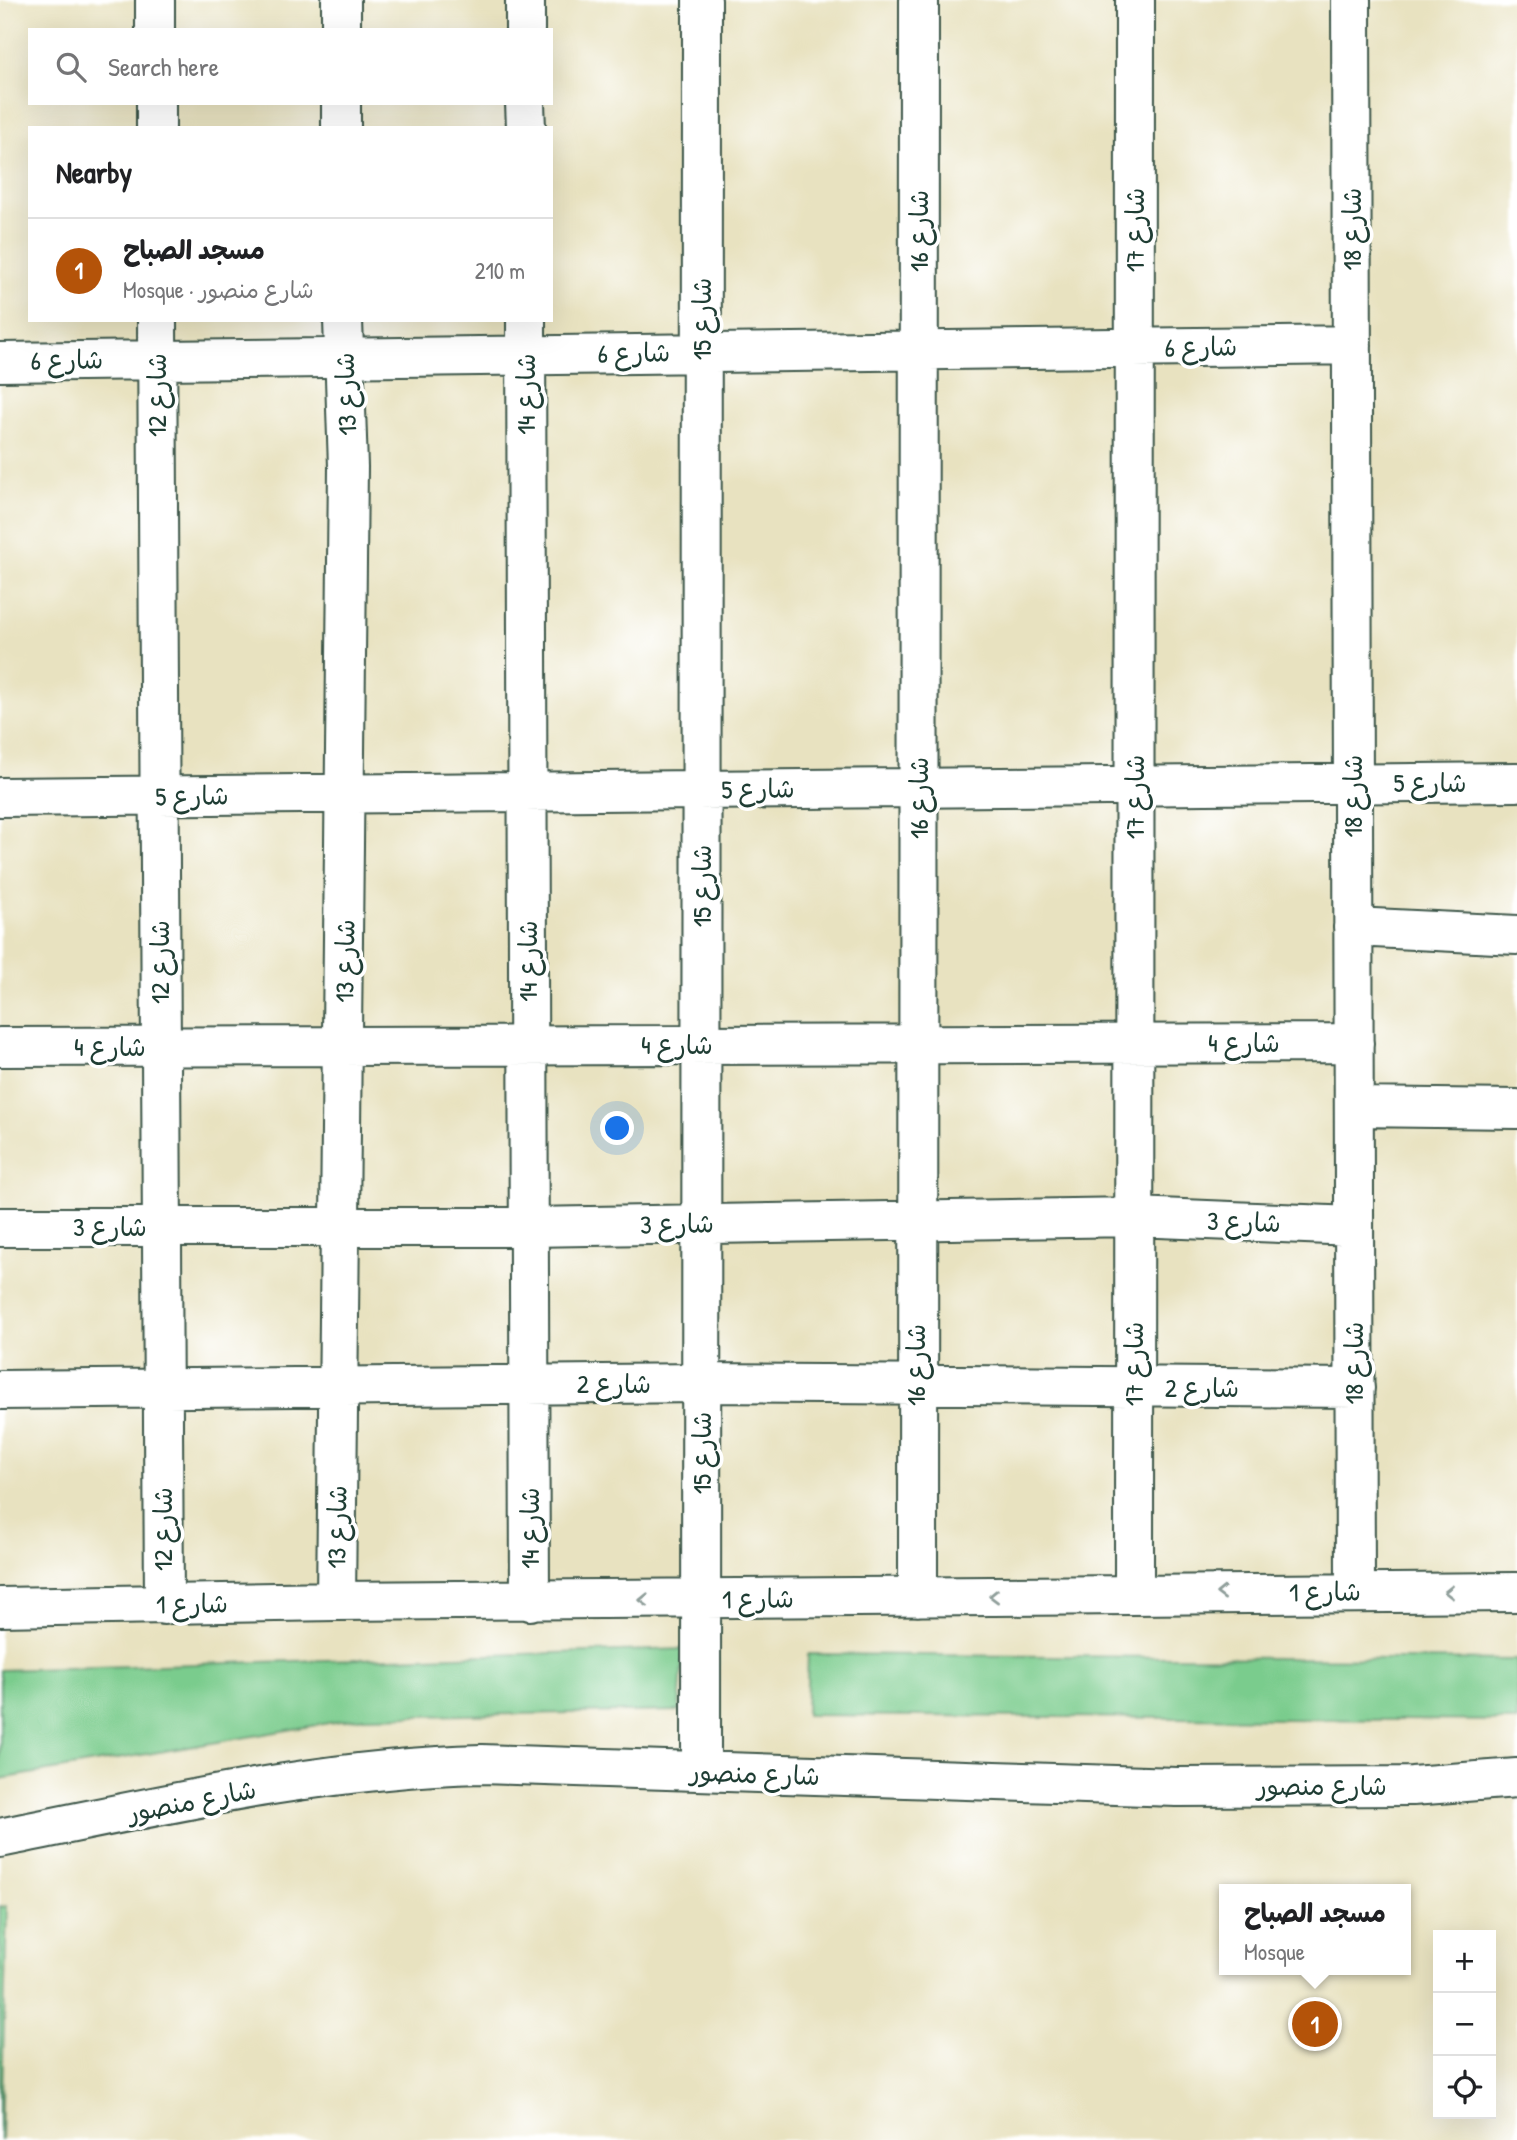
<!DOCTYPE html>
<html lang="en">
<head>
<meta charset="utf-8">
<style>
  :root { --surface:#fff; --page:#f2f2f2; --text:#202124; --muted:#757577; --line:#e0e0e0; --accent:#b45309 }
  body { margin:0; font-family:"Patrick Hand","Playpen Sans Arabic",sans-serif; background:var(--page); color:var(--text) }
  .controls { position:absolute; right:21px; bottom:21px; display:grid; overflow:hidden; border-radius:0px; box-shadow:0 7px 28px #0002 }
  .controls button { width:63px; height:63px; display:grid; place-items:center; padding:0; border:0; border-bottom:2px solid var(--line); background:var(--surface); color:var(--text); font:35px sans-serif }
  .you { position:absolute; left:618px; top:1129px; width:24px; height:24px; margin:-18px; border:5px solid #fff; border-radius:50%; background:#1a73e8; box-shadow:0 0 0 10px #1a73e833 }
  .badge { display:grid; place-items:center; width:46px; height:46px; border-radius:50%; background:var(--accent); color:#fff; font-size:23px; font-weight:700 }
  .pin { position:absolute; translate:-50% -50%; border:4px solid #fff; box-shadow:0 2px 7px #0006 }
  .popup { position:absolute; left:1219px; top:1884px; width:192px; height:91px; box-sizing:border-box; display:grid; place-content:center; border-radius:0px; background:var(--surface); filter:drop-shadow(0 2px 5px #0005); font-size:23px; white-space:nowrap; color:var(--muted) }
  .popup b { font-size:26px; color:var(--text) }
  .popup::after { content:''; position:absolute; left:50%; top:100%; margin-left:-14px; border:14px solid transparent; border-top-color:var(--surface) }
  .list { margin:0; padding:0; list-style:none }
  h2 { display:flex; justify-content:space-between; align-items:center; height:91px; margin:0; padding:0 28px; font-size:30px }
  h2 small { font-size:23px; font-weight:400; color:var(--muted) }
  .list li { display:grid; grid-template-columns:46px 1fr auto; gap:21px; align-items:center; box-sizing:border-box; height:105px; padding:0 28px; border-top:2px solid var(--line) }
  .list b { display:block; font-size:26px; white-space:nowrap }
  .list p { margin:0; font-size:23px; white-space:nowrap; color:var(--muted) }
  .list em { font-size:23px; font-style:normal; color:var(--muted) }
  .icon { flex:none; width:38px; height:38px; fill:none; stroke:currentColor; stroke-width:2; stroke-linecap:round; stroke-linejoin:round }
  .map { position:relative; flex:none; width:1517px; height:2140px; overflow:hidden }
  .search { position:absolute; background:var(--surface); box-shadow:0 7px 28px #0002; left:28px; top:28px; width:525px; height:77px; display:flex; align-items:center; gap:18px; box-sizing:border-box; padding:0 24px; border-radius:0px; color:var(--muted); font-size:26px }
  .panel { position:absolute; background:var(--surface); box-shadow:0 7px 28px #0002; left:28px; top:126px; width:525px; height:196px; border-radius:0px }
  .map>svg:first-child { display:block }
  .green { fill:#7acc8d; stroke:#4c8460; stroke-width:2 }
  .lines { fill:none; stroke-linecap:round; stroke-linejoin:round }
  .minor-casing { stroke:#3d5649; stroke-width:42 }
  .minor { stroke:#fff; stroke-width:38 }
  .oneway { stroke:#8f9e9a }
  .labels { text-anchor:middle; stroke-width:7; stroke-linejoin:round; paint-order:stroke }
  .street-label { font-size:26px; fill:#1f3d34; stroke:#fff }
</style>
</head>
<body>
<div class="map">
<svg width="1517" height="2140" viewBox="0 0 1517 2140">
  <rect width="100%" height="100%" fill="#fff"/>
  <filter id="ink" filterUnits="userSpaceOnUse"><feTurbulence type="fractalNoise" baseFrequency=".0143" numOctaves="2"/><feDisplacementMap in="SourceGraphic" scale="14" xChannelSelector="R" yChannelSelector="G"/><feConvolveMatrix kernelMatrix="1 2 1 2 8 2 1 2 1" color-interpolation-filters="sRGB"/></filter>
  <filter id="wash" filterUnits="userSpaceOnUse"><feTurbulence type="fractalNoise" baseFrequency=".00686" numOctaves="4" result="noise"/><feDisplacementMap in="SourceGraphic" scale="28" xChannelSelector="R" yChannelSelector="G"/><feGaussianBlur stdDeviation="1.57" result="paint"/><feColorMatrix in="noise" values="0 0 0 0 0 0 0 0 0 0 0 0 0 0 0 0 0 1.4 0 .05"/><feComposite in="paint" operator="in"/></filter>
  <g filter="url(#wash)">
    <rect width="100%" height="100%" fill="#e8e2c0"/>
    <path class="green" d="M 683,1649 L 679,1711 L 364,1717 L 0,1779 L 0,1670 Z
      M 808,1654 L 1517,1660 L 1517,1721 L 806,1715 Z
      M 7,1906 L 1,2140 L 0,2140 L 0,1907 Z"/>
  </g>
  <g filter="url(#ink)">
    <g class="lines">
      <defs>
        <path id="minor" d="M 155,0 L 155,30
          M 525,0 L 525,30
          M 1351,0 L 1355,1592
          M 341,30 L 341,0
          M 156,103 L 156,128
          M 525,103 L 526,128
          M 341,128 L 341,103
          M 157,320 L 164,1605
          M 526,320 L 530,1601
          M 0,362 L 1352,345
          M 0,797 L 1517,782
          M 1353,927 L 1517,935
          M 0,1047 L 1354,1043
          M 1354,1107 L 1517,1109
          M 0,1227 L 529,1227 L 1135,1217 L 1354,1226
          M 0,1390 L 702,1383 L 1355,1388
          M 1134,1595 L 1135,0
          M 918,1597 L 919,0
          M 336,1601 L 348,467 L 343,320
          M 0,1607 L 336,1601 L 1517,1592
          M 701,1771 L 702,0
          M 0,1838 C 160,1806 318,1768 482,1764 L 1177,1787 L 1412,1786 L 1517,1778"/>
      </defs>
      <use href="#minor" class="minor-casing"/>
      <use href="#minor" class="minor"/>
    </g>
    <defs><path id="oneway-chevron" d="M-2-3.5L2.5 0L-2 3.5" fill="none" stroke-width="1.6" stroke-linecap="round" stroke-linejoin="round" transform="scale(1.75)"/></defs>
    <g class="oneway">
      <use href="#oneway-chevron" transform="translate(1449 1592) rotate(-180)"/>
      <use href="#oneway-chevron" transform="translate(1221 1593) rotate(179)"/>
      <use href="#oneway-chevron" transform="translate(994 1596) rotate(179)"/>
      <use href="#oneway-chevron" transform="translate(644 1600) rotate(179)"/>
    </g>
  </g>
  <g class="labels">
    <g class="street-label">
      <text transform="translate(1352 229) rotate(-90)" y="9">شارع 18</text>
      <text transform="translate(1135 230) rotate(-90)" y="9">شارع 17</text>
      <text transform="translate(919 231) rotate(-90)" y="9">شارع 16</text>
      <text transform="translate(702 319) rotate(-90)" y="9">شارع 15</text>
      <text transform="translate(1201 347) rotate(-1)" y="9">شارع 6</text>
      <text transform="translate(634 353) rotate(-1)" y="9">شارع 6</text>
      <text transform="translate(67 360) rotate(-1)" y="9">شارع 6</text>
      <text transform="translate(346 394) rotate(-92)" y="9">شارع 13</text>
      <text transform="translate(526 394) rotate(-90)" y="9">شارع 14</text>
      <text transform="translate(157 395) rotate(-90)" y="9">شارع 12</text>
      <text x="1430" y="792">شارع 5</text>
      <text transform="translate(758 789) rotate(-1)" y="9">شارع 5</text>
      <text transform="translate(192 796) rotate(-1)" y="9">شارع 5</text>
      <text transform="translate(1353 796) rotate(-90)" y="9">شارع 18</text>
      <text transform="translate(1135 797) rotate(-90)" y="9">شارع 17</text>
      <text transform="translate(919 798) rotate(-90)" y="9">شارع 16</text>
      <text transform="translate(702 886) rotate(-90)" y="9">شارع 15</text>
      <text transform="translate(345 961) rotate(-89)" y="9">شارع 13</text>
      <text transform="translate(528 961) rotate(-90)" y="9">شارع 14</text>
      <text transform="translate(160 962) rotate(-90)" y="9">شارع 12</text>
      <text x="1244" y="1052">شارع 4</text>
      <text x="677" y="1054">شارع 4</text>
      <text x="110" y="1056">شارع 4</text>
      <text transform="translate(1244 1222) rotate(2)" y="9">شارع 3</text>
      <text transform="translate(677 1224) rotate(-1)" y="9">شارع 3</text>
      <text x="110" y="1236">شارع 3</text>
      <text transform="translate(1354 1363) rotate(-90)" y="9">شارع 18</text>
      <text transform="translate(1134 1364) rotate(-90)" y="9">شارع 17</text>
      <text transform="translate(916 1365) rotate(-90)" y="9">شارع 16</text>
      <text x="614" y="1393">شارع 2</text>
      <text x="1202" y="1397">شارع 2</text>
      <text transform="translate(702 1453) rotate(-90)" y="9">شارع 15</text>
      <text transform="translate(337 1527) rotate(-89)" y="9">شارع 13</text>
      <text transform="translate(530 1528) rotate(-90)" y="9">شارع 14</text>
      <text transform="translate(163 1529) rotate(-90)" y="9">شارع 12</text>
      <text transform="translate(1325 1592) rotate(-1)" y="9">شارع 1</text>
      <text transform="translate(758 1599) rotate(-1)" y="9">شارع 1</text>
      <text transform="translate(192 1604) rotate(-1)" y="9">شارع 1</text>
      <text transform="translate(755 1774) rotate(2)" y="9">شارع منصور</text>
      <text x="1322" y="1795">شارع منصور</text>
      <text transform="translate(192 1801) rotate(-11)" y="9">شارع منصور</text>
    </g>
  </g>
</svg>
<div class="controls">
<button>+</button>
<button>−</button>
<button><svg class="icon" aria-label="locate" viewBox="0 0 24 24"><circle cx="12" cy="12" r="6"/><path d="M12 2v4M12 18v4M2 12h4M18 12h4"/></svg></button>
</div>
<div class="you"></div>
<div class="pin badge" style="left:1315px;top:2024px">1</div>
<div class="popup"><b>مسجد الصباح</b>Mosque</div>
<div class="search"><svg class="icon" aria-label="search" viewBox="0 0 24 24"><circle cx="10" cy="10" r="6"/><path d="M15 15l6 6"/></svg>Search here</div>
<section class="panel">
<h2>Nearby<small></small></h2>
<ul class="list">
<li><span class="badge">1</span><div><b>مسجد الصباح</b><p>Mosque · شارع منصور</p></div><em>210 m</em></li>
</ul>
</section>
</div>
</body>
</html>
